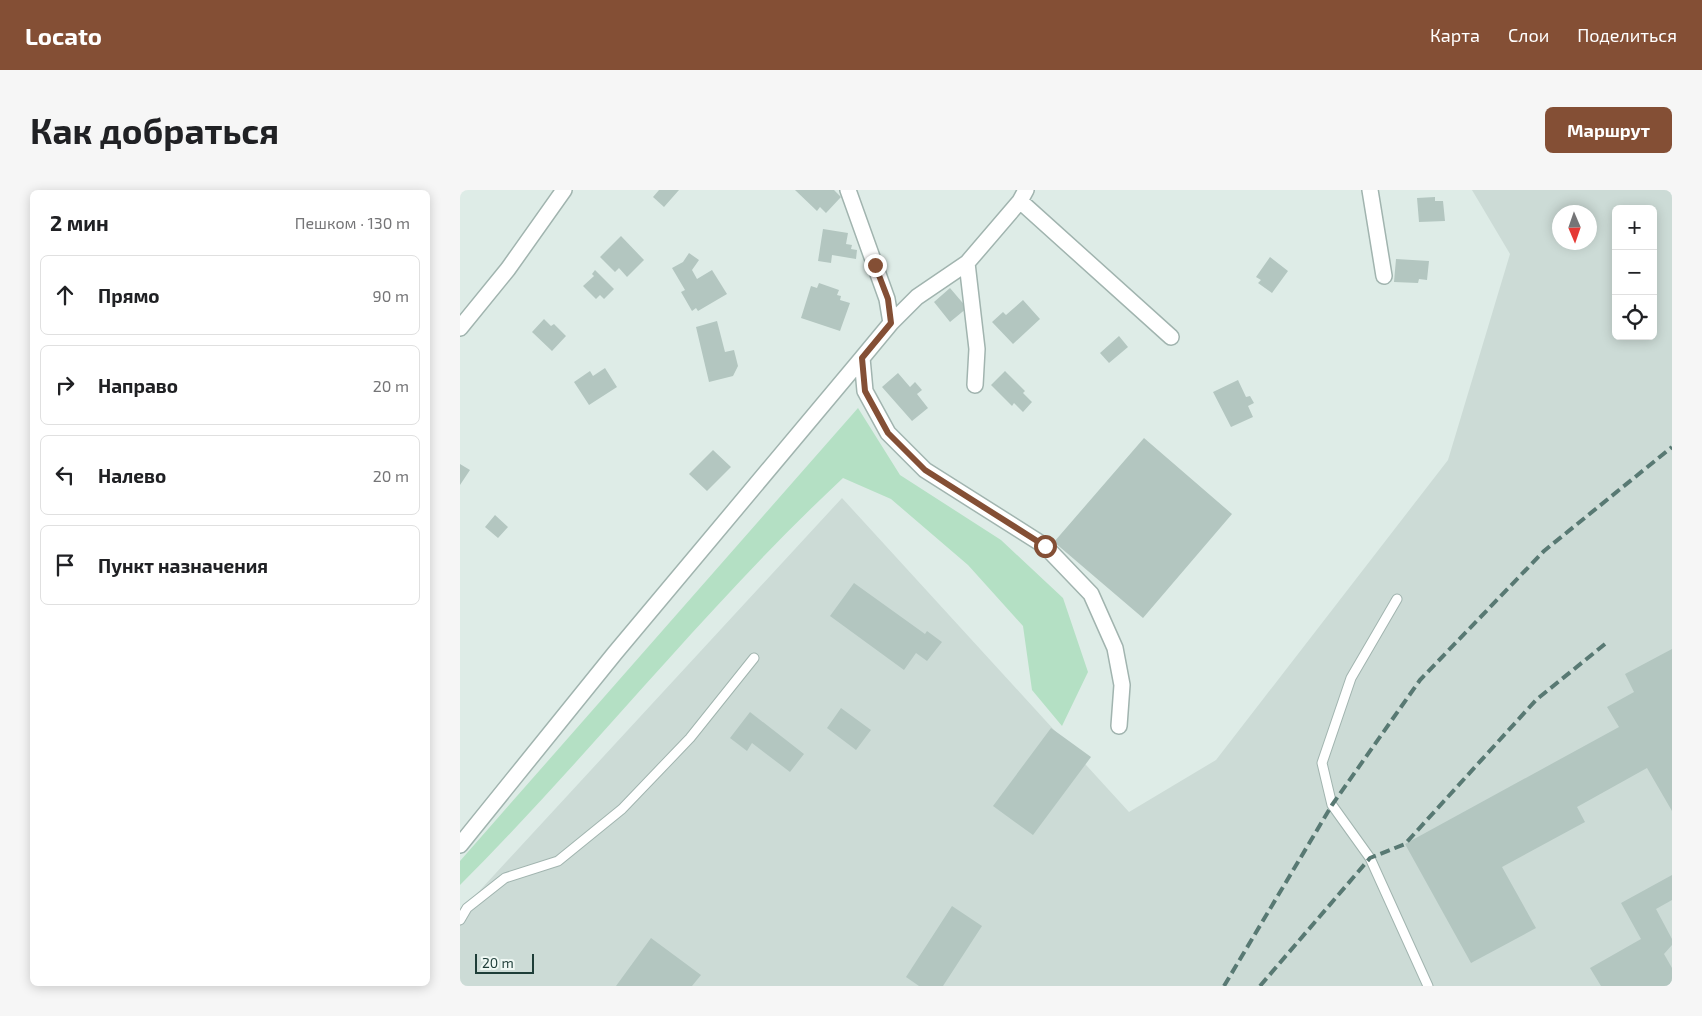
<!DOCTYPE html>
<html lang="ru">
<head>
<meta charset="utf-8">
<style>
  :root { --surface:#fff; --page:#f6f6f6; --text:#202124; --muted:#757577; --line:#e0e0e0; --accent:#844f35 }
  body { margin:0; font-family:"Exo 2",sans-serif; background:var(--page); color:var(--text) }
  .controls { position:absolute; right:15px; top:15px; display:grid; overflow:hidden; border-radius:8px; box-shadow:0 2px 12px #0003 }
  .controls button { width:45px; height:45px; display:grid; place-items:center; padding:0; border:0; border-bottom:1px solid var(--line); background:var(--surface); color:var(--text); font:25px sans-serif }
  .compass { position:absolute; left:1092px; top:15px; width:45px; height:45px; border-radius:50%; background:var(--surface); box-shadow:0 2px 12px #0003; rotate:178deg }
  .scale { position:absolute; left:15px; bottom:12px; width:59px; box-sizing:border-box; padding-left:5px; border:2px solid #1e3d38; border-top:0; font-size:14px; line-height:18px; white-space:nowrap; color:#1e3d38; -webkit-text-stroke:4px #eff8f4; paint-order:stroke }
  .stop { position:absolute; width:15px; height:15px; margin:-11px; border:4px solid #844f35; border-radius:50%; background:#fff }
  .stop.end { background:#844f35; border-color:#fff; box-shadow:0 1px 5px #0008 }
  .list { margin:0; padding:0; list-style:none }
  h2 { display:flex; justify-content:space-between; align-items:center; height:65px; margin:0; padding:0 20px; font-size:21px }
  h2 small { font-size:16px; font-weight:400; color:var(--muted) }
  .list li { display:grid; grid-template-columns:32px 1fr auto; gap:15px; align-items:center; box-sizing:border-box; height:80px; margin:0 10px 10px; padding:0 10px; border:1px solid var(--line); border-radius:8px }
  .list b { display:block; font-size:19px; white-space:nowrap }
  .list em { font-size:16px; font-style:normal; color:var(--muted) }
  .icon { flex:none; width:28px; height:28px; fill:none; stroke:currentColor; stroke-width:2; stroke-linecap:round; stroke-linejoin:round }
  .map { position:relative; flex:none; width:1212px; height:796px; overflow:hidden; border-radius:8px }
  header { display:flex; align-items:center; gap:30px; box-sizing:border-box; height:70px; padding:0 25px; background:var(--accent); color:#fff }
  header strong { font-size:24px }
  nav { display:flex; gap:28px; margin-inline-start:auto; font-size:18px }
  .intro { display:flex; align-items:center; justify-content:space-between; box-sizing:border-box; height:120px; padding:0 30px }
  h1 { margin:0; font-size:35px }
  .button { padding:12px 22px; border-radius:8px; background:var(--accent); color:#fff; font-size:18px; font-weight:700 }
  main { display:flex; gap:30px; padding:0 30px }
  aside { flex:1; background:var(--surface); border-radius:8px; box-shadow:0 2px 12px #0003 }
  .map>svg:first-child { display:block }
  .built { fill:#ccdbd6; fill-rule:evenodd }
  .green { fill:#b4e0c4 }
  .building { fill:#b3c6c0 }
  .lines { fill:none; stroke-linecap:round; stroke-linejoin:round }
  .lane-casing { stroke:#a1b4af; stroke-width:11 }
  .street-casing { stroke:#a1b4af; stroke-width:18 }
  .lane { stroke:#fff; stroke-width:9 }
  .street { stroke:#fff; stroke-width:15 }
  .rail { stroke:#587973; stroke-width:4; stroke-dasharray:10 5; stroke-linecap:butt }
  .route { stroke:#844f35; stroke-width:6 }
</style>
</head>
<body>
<header>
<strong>Locato</strong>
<nav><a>Карта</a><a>Слои</a><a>Поделиться</a></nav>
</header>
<div class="intro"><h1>Как добраться</h1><a class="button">Маршрут</a></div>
<main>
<aside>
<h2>2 мин<small>Пешком · 130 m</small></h2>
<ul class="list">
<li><svg class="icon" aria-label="ahead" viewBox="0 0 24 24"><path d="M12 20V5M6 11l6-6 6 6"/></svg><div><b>Прямо</b></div><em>90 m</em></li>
<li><svg class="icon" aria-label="right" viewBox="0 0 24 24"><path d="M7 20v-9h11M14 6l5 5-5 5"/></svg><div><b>Направо</b></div><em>20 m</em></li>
<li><svg class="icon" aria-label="left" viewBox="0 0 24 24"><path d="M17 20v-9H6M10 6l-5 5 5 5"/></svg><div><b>Налево</b></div><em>20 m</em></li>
<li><svg class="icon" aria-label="arrive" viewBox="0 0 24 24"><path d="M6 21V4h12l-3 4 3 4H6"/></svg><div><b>Пункт назначения</b></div></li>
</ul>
</aside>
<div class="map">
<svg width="1212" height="796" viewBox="0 0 1212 796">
  <rect width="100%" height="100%" fill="#deece7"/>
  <path class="built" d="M 1012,0 L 1212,0 L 1212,796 L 0,796 L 0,722 L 382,308 L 669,622 L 756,570 L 988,270 L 1050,64 ZM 1156,19 L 1193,19 L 1193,146 L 1156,146 ZM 1100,22 L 1130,22 L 1130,52 L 1100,52 Z"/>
  <path class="green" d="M 398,218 L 440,285 L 541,350 L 603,408 L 628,482 L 602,536 L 572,500 L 563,436 L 508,375 L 431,309 L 383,288 C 247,415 132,563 0,695 L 0,671 Z"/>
  <path class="building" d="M 199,0 L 219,0 L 204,17 L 193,7 Z
    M 335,0 L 374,0 L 381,7 L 366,23 L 360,17 L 357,21 Z
    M 975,7 L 975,11 L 983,11 L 985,31 L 959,32 L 957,8 Z
    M 363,39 L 388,43 L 386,54 L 392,55 L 391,59 L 397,60 L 396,69 L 372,65 L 371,73 L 358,71 Z
    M 161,46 L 184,70 L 167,87 L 159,78 L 155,82 L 140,67 Z
    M 229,63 L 239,70 L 232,80 L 237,89 L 252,80 L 267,104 L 238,121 L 236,118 L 232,121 L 221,102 L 225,100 L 212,78 L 223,72 Z
    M 810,67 L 828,81 L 812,103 L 798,93 L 801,90 L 796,87 Z
    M 936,69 L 969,71 L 967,90 L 959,89 L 958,93 L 934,92 Z
    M 135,80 L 154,99 L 144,109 L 140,105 L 136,109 L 123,96 L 134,86 L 132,84 Z
    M 359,93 L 379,100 L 377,105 L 381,106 L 380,110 L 390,113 L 380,141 L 341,128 L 351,96 L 357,98 Z
    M 490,98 L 507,118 L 490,132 L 474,112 Z
    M 563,110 L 580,129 L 553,154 L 532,132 L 543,122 L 546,125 Z
    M 84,129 L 91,136 L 94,134 L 106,146 L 92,161 L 72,142 Z
    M 257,131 L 265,162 L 274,160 L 278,176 L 273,186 L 249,192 L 236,137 Z
    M 659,146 L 668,157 L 649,173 L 640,163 Z
    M 145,178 L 157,197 L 129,215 L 114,192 L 130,181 L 133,186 Z
    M 545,181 L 565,201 L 563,203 L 572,212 L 563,222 L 554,213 L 552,216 L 531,195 Z
    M 438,183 L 450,197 L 455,192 L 462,200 L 457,204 L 468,218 L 452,231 L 422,197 Z
    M 778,190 L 786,207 L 790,206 L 794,213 L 788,216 L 793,227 L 771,237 L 753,202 Z
    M 684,248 L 772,324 L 683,428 L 594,352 Z
    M 253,260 L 271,277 L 247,301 L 229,284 Z
    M 0,274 L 10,280 L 0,295 Z
    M 35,325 L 48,337 L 38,348 L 25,337 Z
    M 394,393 L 465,444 L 467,441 L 482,452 L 467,471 L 456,463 L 444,480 L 370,426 Z
    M 1212,459 L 1212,621 L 1187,578 L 1117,617 L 1125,632 L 1042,677 L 1076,738 L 1011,773 L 945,654 L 1159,537 L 1147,517 L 1174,502 L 1165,484 Z
    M 381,518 L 411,540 L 396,560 L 367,538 Z
    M 290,522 L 344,564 L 330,582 L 292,553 L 287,561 L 270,548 Z
    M 591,538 L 631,567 L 573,645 L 533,616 Z
    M 1212,685 L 1212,710 L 1196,719 L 1212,749 L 1212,755 L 1204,764 L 1212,778 L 1212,796 L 1141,796 L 1130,778 L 1181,749 L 1161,713 Z
    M 492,716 L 522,736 L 483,796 L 459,796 L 446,787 Z
    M 191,748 L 241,785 L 232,796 L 156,796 Z"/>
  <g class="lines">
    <defs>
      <path id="lane" d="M 937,409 L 891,488 L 862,573 L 872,615 L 910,668 L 968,796
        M 0,730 L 7,718 L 45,688 L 98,671 L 162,619 L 230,548 L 294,468"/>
      <path id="street" d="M 388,0 L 427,109 L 431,133 L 402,168 L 405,201 L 428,243 L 465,280 L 585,356 L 631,404 L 655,458 L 662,495 L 659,536
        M 910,0 L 924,86
        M 560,11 L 711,147
        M 507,73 L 517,159 L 515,195
        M 431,133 L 457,107 L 507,73 L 560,11 L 566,0
        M 0,138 L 48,79 L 104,0
        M 0,655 L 155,463 L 402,168"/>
    </defs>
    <use href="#lane" class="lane-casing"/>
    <use href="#street" class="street-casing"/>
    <use href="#lane" class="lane"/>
    <use href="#street" class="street"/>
    <path class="rail" d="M 764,796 L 872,615 L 960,490 L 1084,361 L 1212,257
      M 800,796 L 910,668 L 945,654 L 1076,510 L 1145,454"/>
  </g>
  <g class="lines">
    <path class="route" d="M 415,75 L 428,109 L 431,133 L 402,168 L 405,201 L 428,243 L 465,280 L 585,356"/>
  </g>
</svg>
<div class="controls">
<button>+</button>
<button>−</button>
<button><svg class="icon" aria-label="locate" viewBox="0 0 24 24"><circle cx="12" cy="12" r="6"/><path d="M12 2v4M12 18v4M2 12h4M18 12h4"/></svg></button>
</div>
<svg class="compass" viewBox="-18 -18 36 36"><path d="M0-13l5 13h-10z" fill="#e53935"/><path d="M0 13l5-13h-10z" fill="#757577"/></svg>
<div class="scale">20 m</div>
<div class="stop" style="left:585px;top:356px"></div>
<div class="stop end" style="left:415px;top:75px"></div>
</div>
</main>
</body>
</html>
